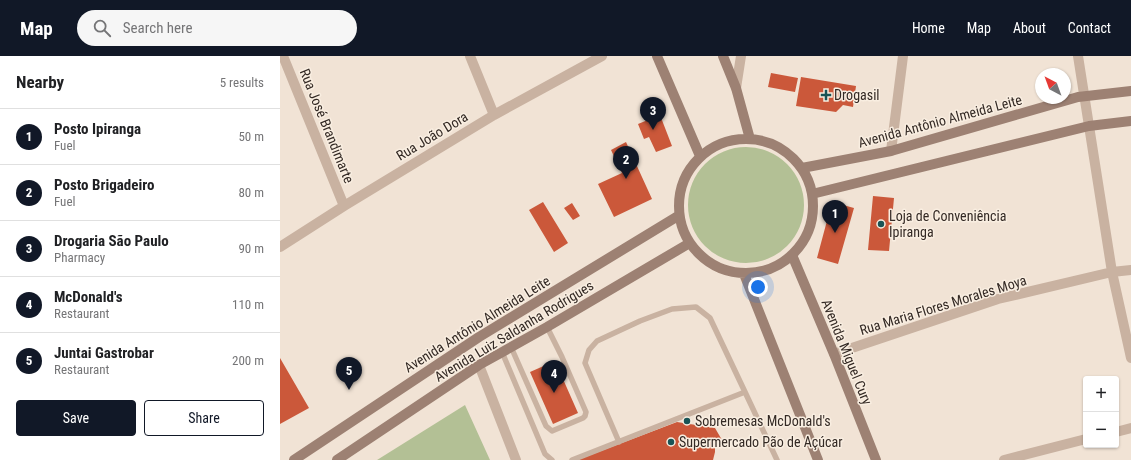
<!DOCTYPE html>
<html lang="en">
<head>
<meta charset="utf-8">
<style>
  :root { --surface:#fff; --page:#f6f6f6; --text:#202124; --muted:#757577; --line:#e0e0e0; --accent:#111827 }
  body { margin:0; font-family:"Roboto Condensed",sans-serif; background:var(--page); color:var(--text) }
  .controls { position:absolute; right:12px; bottom:12px; display:grid; overflow:hidden; border-radius:4px; box-shadow:0 1px 3px #0004 }
  .controls button { width:36px; height:36px; display:grid; place-items:center; padding:0; border:0; border-bottom:1px solid var(--line); background:var(--surface); color:var(--text); font:20px sans-serif }
  .compass { position:absolute; left:755px; top:12px; width:36px; height:36px; border-radius:50%; background:var(--surface); box-shadow:0 1px 3px #0004; rotate:319deg }
  .you { position:absolute; left:478px; top:231px; width:14px; height:14px; margin:-10px; border:3px solid #fff; border-radius:50%; background:#1a73e8; box-shadow:0 0 0 6px #1a73e833 }
  .badge { display:grid; place-items:center; width:26px; height:26px; border-radius:50%; background:var(--accent); color:#fff; font-size:13px; font-weight:700 }
  .pin { position:absolute; translate:-50% -33px; filter:drop-shadow(0 1px 2px #0008) }
  .pin::after { content:''; position:absolute; top:21px; width:14px; height:12px; background:inherit; clip-path:polygon(0 0,100% 0,50% 100%) }
  .list { margin:0; padding:0; list-style:none }
  h2 { display:flex; justify-content:space-between; align-items:center; height:52px; margin:0; padding:0 16px; font-size:17px }
  h2 small { font-size:13px; font-weight:400; color:var(--muted) }
  .list li { display:grid; grid-template-columns:26px 1fr auto; gap:12px; align-items:center; box-sizing:border-box; height:56px; padding:0 16px; border-top:1px solid var(--line) }
  .list b { display:block; font-size:15px; white-space:nowrap }
  .list p { margin:0; font-size:13px; white-space:nowrap; color:var(--muted) }
  .list em { font-size:13px; font-style:normal; color:var(--muted) }
  .actions { display:flex; gap:8px; padding:12px 16px }
  .actions a { flex:1; padding:9px 0; border:1px solid var(--accent); border-radius:4px; text-align:center; font-size:14px; color:var(--accent) }
  .actions .main { background:var(--accent); color:#fff }
  .icon { flex:none; width:22px; height:22px; fill:none; stroke:currentColor; stroke-width:2; stroke-linecap:round; stroke-linejoin:round }
  .map { position:relative; flex:none; width:851px; height:404px; overflow:hidden }
  header { display:flex; align-items:center; gap:24px; box-sizing:border-box; height:56px; padding:0 20px; background:var(--accent); color:#fff }
  header strong { font-size:19px }
  nav { display:flex; gap:22px; margin-inline-start:auto; font-size:14px }
  .search { width:280px; height:36px; background:var(--page); display:flex; align-items:center; gap:10px; box-sizing:border-box; padding:0 14px; border-radius:22px; color:var(--muted); font-size:15px }
  main { display:flex }
  aside { flex:1; background:var(--surface) }
  .map>svg:first-child { display:block }
  .green { fill:#b3c095 }
  .building { fill:#cb583a }
  .lines { fill:none; stroke-linecap:round; stroke-linejoin:round }
  .lane { stroke:#c9b2a1; stroke-width:5.5 }
  .street { stroke:#c9b2a1; stroke-width:10 }
  .secondary { stroke:#9d8173; stroke-width:10 }
  .poi-dot { fill:#195456; stroke:#f9eee1; stroke-width:1.5 }
  .labels { text-anchor:middle; stroke-width:3; stroke-linejoin:round; paint-order:stroke }
  .poi-label { font-size:14px; fill:#332924; stroke:#f9eee1; text-anchor:start }
  .street-label { font-size:14px; fill:#332924; stroke:#f9eee1 }
</style>
</head>
<body>
<header>
<strong>Map</strong>
<div class="search"><svg class="icon" aria-label="search" viewBox="0 0 24 24"><circle cx="10" cy="10" r="6"/><path d="M15 15l6 6"/></svg>Search here</div>
<nav><a>Home</a><a>Map</a><a>About</a><a>Contact</a></nav>
</header>
<main>
<aside>
<h2>Nearby<small>5 results</small></h2>
<ul class="list">
<li><span class="badge">1</span><div><b>Posto Ipiranga</b><p>Fuel</p></div><em>50 m</em></li>
<li><span class="badge">2</span><div><b>Posto Brigadeiro</b><p>Fuel</p></div><em>80 m</em></li>
<li><span class="badge">3</span><div><b>Drogaria São Paulo</b><p>Pharmacy</p></div><em>90 m</em></li>
<li><span class="badge">4</span><div><b>McDonald's</b><p>Restaurant</p></div><em>110 m</em></li>
<li><span class="badge">5</span><div><b>Juntai Gastrobar</b><p>Restaurant</p></div><em>200 m</em></li>
</ul>
<div class="actions"><a class="main">Save</a><a>Share</a></div>
</aside>
<div class="map">
<svg width="851" height="404" viewBox="0 0 851 404">
  <rect width="100%" height="100%" fill="#f1e3d5"/>
  <path class="green" d="M408 149a58 58 0 1 1 116 0a58 58 0 1 1-116 0Z
    M 185,349 L 210,404 L 97,404 Z"/>
  <path class="building" d="M 491,17 L 518,22 L 515,36 L 488,31 Z
    M 521,21 L 576,30 L 573,51 L 563,49 L 556,56 L 516,50 Z
    M 380,59 L 392,90 L 376,96 L 369,81 L 364,83 L 358,68 Z
    M 346,86 L 372,143 L 334,161 L 318,128 L 342,117 L 331,94 Z
    M 593,140 L 614,142 L 609,195 L 588,194 Z
    M 263,146 L 288,187 L 274,196 L 249,154 Z
    M 552,146 L 574,152 L 558,208 L 537,202 Z
    M 292,147 L 300,160 L 293,164 L 284,152 Z
    M 0,302 L 29,352 L 0,368 Z
    M 275,305 L 298,357 L 273,368 L 250,316 Z
    M 397,366 L 435,372 L 442,384 L 435,388 L 435,396 L 433,404 L 297,404 Z"/>
  <g class="lines">
    <path class="lane" d="M 231,291 L 266,370 L 272,375 L 303,362 L 305,360 L 306,356 L 282,301 L 267,271
      M 222,296 L 265,398 L 272,404
      M 339,386 L 305,307 L 309,294 L 317,285 L 360,265 L 392,253 L 416,251 L 430,262 L 465,336
      M 292,404 L 465,336 L 497,404"/>
    <path class="street" d="M 3,0 L 64,150
      M 190,0 L 214,59
      M 798,0 L 832,216 L 851,302
      M 456,32 L 461,0
      M 611,95 L 623,0
      M 0,191 L 64,150 L 214,59 L 322,0
      M 554,298 L 718,243 L 832,216 L 851,214
      M 199,309 L 236,404
      M 836,376 L 851,372
      M 724,404 L 806,383"/>
    <path class="secondary" d="M 377,0 L 420,100
      M 443,0 L 456,32 L 470,83
      M399 150a67 67 0 1 1 134 0a67 67 0 1 1-134 0Z
      M 522,112 L 611,95 L 798,41 L 851,35
      M 532,138 L 809,70 L 851,65
      M 512,199 L 554,298 L 596,404
      M 464,218 L 538,404
      M 14,404 L 199,281 L 398,160
      M 57,404 L 199,309 L 267,271 L 408,188"/>
  </g>
  <g class="poi-dot">
    <path d="M544 33h4v4h4v4h-4v4h-4v-4h-4v-4h4z"/>
    <circle cx="601" cy="168" r="4"/>
    <circle cx="407" cy="365" r="4"/>
    <circle cx="391" cy="386" r="4"/>
  </g>
  <g class="labels">
    <g class="poi-label">
      <text x="554" y="44">Drogasil</text>
      <text x="609" y="165">Loja de Conveniência<tspan x="609" dy="16">Ipiranga</tspan></text>
      <text x="415" y="370">Sobremesas McDonald's</text>
      <text x="399" y="391">Supermercado Pão de Açúcar</text>
    </g>
    <g class="street-label">
      <text transform="translate(660 65) rotate(-15)" y="5">Avenida Antônio Almeida Leite</text>
      <text transform="translate(47 70) rotate(68)" y="5">Rua José Brandimarte</text>
      <text transform="translate(152 80) rotate(-31)" y="5">Rua João Dora</text>
      <text transform="translate(663 249) rotate(-17)" y="5">Rua Maria Flores Morales Moya</text>
      <text transform="translate(197 268) rotate(-32)" y="5">Avenida Antônio Almeida Leite</text>
      <text transform="translate(234 275) rotate(-31)" y="5">Avenida Luiz Saldanha Rodrigues</text>
      <text transform="translate(567 296) rotate(68)" y="5">Avenida Miguel Cury</text>
    </g>
  </g>
</svg>
<div class="controls">
<button>+</button>
<button>−</button>
</div>
<svg class="compass" viewBox="-18 -18 36 36"><path d="M0-13l5 13h-10z" fill="#e53935"/><path d="M0 13l5-13h-10z" fill="#757577"/></svg>
<div class="you"></div>
<div class="pin badge" style="left:555px;top:177px">1</div>
<div class="pin badge" style="left:346px;top:123px">2</div>
<div class="pin badge" style="left:373px;top:74px">3</div>
<div class="pin badge" style="left:274px;top:337px">4</div>
<div class="pin badge" style="left:69px;top:334px">5</div>
</div>
</main>
</body>
</html>
